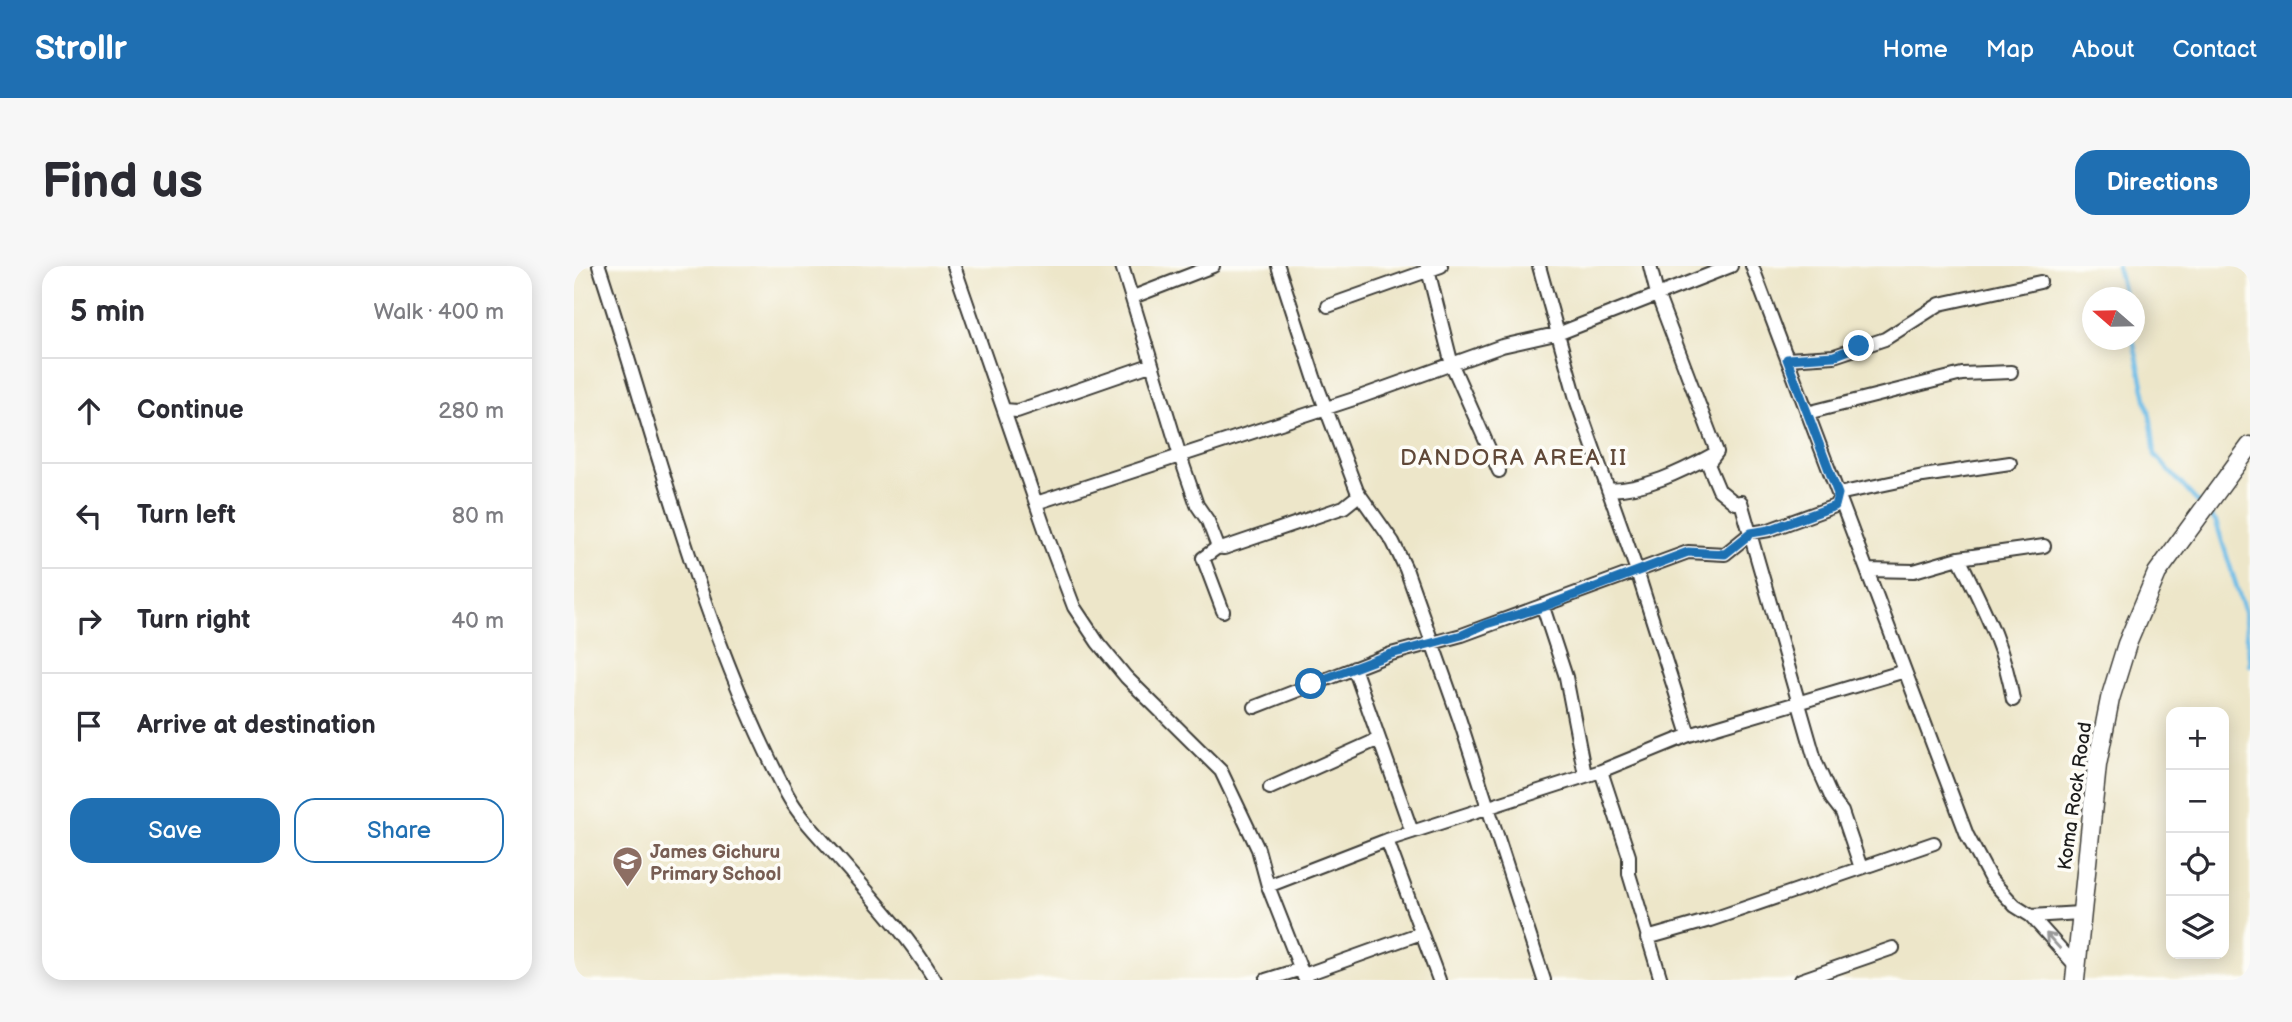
<!DOCTYPE html>
<html lang="en">
<head>
<meta charset="utf-8">
<style>
  :root { --surface:#fff; --page:#f7f7f7; --text:#2b2b33; --muted:#7c7c81; --line:#e1e1e2; --accent:#1f6fb2 }
  body { margin:0; font-family:"Balsamiq Sans",sans-serif; background:var(--page); color:var(--text) }
  .controls { position:absolute; right:21px; bottom:21px; display:grid; overflow:hidden; border-radius:14px; box-shadow:0 4px 18px #0003 }
  .controls button { width:63px; height:63px; display:grid; place-items:center; padding:0; border:0; border-bottom:2px solid var(--line); background:var(--surface); color:var(--text); font:35px sans-serif }
  .compass { position:absolute; left:1508px; top:21px; width:63px; height:63px; border-radius:50%; background:var(--surface); box-shadow:0 4px 18px #0003; rotate:290deg }
  .stop { position:absolute; width:21px; height:21px; margin:-16px; border:5px solid #1f6fb2; border-radius:50%; background:#fff }
  .stop.end { background:#1f6fb2; border-color:#fff; box-shadow:0 2px 7px #0008 }
  .list { margin:0; padding:0; list-style:none }
  h2 { display:flex; justify-content:space-between; align-items:center; height:91px; margin:0; padding:0 28px; font-size:30px }
  h2 small { font-size:23px; font-weight:400; color:var(--muted) }
  .list li { display:grid; grid-template-columns:46px 1fr auto; gap:21px; align-items:center; box-sizing:border-box; height:105px; padding:0 28px; border-top:2px solid var(--line) }
  .list b { display:block; font-size:26px; white-space:nowrap }
  .list em { font-size:23px; font-style:normal; color:var(--muted) }
  .actions { display:flex; gap:14px; padding:21px 28px }
  .actions a { flex:1; padding:16px 0; border:2px solid var(--accent); border-radius:21px; text-align:center; font-size:24px; color:var(--accent) }
  .actions .main { background:var(--accent); color:#fff }
  .icon { flex:none; width:38px; height:38px; fill:none; stroke:currentColor; stroke-width:2; stroke-linecap:round; stroke-linejoin:round }
  .map { position:relative; flex:none; width:1676px; height:714px; overflow:hidden; border-radius:21px }
  header { display:flex; align-items:center; gap:42px; box-sizing:border-box; height:98px; padding:0 35px; background:var(--accent); color:#fff }
  header strong { font-size:33px }
  nav { display:flex; gap:38px; margin-inline-start:auto; font-size:24px }
  .intro { display:flex; align-items:center; justify-content:space-between; box-sizing:border-box; height:168px; padding:0 42px }
  h1 { margin:0; font-size:49px }
  .button { padding:18px 32px; border-radius:21px; background:var(--accent); color:#fff; font-size:24px; font-weight:700 }
  main { display:flex; gap:42px; padding:0 42px }
  aside { flex:1; background:var(--surface); border-radius:21px; box-shadow:0 4px 18px #0003 }
  .map>svg:first-child { display:block }
  .lines { fill:none; stroke-linecap:round; stroke-linejoin:round }
  .stream { stroke:#6cbce7; stroke-width:4.5 }
  .minor-casing { stroke:#3b3a36; stroke-width:16 }
  .secondary-casing { stroke:#3b3a36; stroke-width:21 }
  .minor { stroke:#fff; stroke-width:12 }
  .secondary { stroke:#fff; stroke-width:18 }
  .oneway { stroke:#999 }
  .route { stroke:#1f6fb2; stroke-width:9 }
  .labels { text-anchor:middle; stroke-width:7; stroke-linejoin:round; paint-order:stroke }
  .street-label { font-size:19px; fill:#1c1c1c; stroke:#fdfcf7 }
  .education-label { font-size:19px; font-weight:bold; fill:#785e54; stroke:#fdfcf7; text-anchor:start }
  .quarter-label { font-size:23px; letter-spacing:2px; fill:#604838; stroke:#fdfcf7 }
</style>
</head>
<body>
<header>
<strong>Strollr</strong>
<nav><a>Home</a><a>Map</a><a>About</a><a>Contact</a></nav>
</header>
<div class="intro"><h1>Find us</h1><a class="button">Directions</a></div>
<main>
<aside>
<h2>5 min<small>Walk · 400 m</small></h2>
<ul class="list">
<li><svg class="icon" aria-label="ahead" viewBox="0 0 24 24"><path d="M12 20V5M6 11l6-6 6 6"/></svg><div><b>Continue</b></div><em>280 m</em></li>
<li><svg class="icon" aria-label="left" viewBox="0 0 24 24"><path d="M17 20v-9H6M10 6l-5 5 5 5"/></svg><div><b>Turn left</b></div><em>80 m</em></li>
<li><svg class="icon" aria-label="right" viewBox="0 0 24 24"><path d="M7 20v-9h11M14 6l5 5-5 5"/></svg><div><b>Turn right</b></div><em>40 m</em></li>
<li><svg class="icon" aria-label="arrive" viewBox="0 0 24 24"><path d="M6 21V4h12l-3 4 3 4H6"/></svg><div><b>Arrive at destination</b></div></li>
</ul>
<div class="actions"><a class="main">Save</a><a>Share</a></div>
</aside>
<div class="map">
<svg width="1676" height="714" viewBox="0 0 1676 714">
  <rect width="100%" height="100%" fill="#fdfcf7"/>
  <filter id="ink" filterUnits="userSpaceOnUse"><feTurbulence type="fractalNoise" baseFrequency=".0143" numOctaves="2"/><feDisplacementMap in="SourceGraphic" scale="14" xChannelSelector="R" yChannelSelector="G"/><feConvolveMatrix kernelMatrix="1 2 1 2 8 2 1 2 1" color-interpolation-filters="sRGB"/></filter>
  <filter id="wash" filterUnits="userSpaceOnUse"><feTurbulence type="fractalNoise" baseFrequency=".00686" numOctaves="4" result="noise"/><feDisplacementMap in="SourceGraphic" scale="28" xChannelSelector="R" yChannelSelector="G"/><feGaussianBlur stdDeviation="1.57" result="paint"/><feColorMatrix in="noise" values="0 0 0 0 0 0 0 0 0 0 0 0 0 0 0 0 0 1.4 0 .05"/><feComposite in="paint" operator="in"/></filter>
  <g filter="url(#wash)">
    <rect width="100%" height="100%" fill="#ede6c9"/>
    <g class="lines">
      <path class="stream" d="M 1543,0 L 1551,32
        M 1559,74 L 1577,155 L 1581,189 L 1628,241
        M 1634,247 L 1642,256 L 1670,344 L 1676,399"/>
    </g>
  </g>
  <g filter="url(#ink)">
    <g class="lines">
      <defs>
        <path id="minor" d="M 25,0 C 83,177 126,362 213,528 C 226,552 248,573 266,594 C 300,633 334,670 361,714
          M 380,0 L 475,275 L 500,341 L 524,377 L 552,411 L 647,505 L 684,583 L 694,620 L 731,714
          M 548,0 L 606,190 L 623,239 L 634,255 L 644,281 L 629,292 L 649,345
          M 704,0 L 740,111 L 783,225 L 819,276 L 832,303 L 885,452 L 970,714
          M 853,0 L 878,99 L 925,205
          M 965,0 L 1003,136 L 1063,305 L 1115,469
          M 1076,0 L 1083,28 L 1143,186 L 1134,198 L 1145,224 L 1161,237 L 1167,236 L 1242,497 L 1258,533 L 1268,546 L 1287,602
          M 1178,0 L 1393,569 L 1417,614 L 1441,640 L 1457,650 L 1501,699
          M 559,31 L 639,0
          M 754,40 L 867,0
          M 1213,93 L 1260,90 L 1311,73 L 1366,38 L 1466,16
          M 431,144 L 443,145 L 576,99
          M 1233,147 L 1388,108 L 1437,106
          M 1034,224 C 1070,224 1107,206 1138,189
          M 1264,228 L 1349,210 L 1436,197
          M 462,237 L 783,132 L 928,80 L 986,67 L 1157,0
          M 644,281 L 650,282 L 770,241 L 780,233
          M 1385,292 C 1408,339 1431,382 1439,434
          M 1293,304 L 1340,305 L 1385,292 L 1470,280
          M 969,341 L 992,411 L 1011,509
          M 780,402 L 838,566
          M 681,441 L 817,388 L 888,369 L 1114,286 L 1151,288 L 1177,267 L 1195,264 L 1261,240 L 1265,233
          M 1027,505 L 1055,590 L 1055,608 L 1087,714
          M 696,522 L 805,473
          M 813,574 L 865,714
          M 694,620 L 813,574 L 1027,505 L 1115,469 L 1331,405
          M 1457,650 L 1506,647
          M 1073,672 L 1136,654 L 1360,577
          M 730,709 L 847,667
          M 692,714 L 727,703
          M 1227,714 L 1319,682"/>
        <path id="secondary" d="M 1501,714 L 1523,499 L 1536,433 L 1553,378 L 1583,307 L 1676,180"/>
      </defs>
      <use href="#minor" class="minor-casing"/>
      <use href="#secondary" class="secondary-casing"/>
      <use href="#minor" class="minor"/>
      <use href="#secondary" class="secondary"/>
    </g>
    <defs><path id="oneway-shaft" d="M-6 0H5M1.5-3L5.5 0L1.5 3" fill="none" stroke-width="1.6" stroke-linecap="round" stroke-linejoin="round" transform="scale(1.75)"/></defs>
    <use class="oneway" href="#oneway-shaft" transform="translate(1479 675) rotate(-132)"/>
  </g>
  <g class="lines" filter="url(#ink)">
    <path class="route" d="M 737,418 L 817,388 L 888,369 L 912,358 L 969,341 L 1114,286 L 1151,288 L 1177,267 L 1195,264 L 1261,240 L 1264,228 L 1213,93 L 1260,90 L 1285,80"/>
  </g>
  <defs>
    <symbol id="school-pin" viewBox="-11 -11 22 30"><path d="M0 17L-7.5 6A9.5 9.5 0 1 1 7.5 6Z" fill="#8d6e63" stroke="#fdfcf7"/><path d="M0-5L7-2L0 1L-7-2ZM-4 1L0 2.5L4 1V4Q0 6-4 4Z" fill="#fff"/></symbol>
  </defs>
  <g fill-rule="evenodd">
    <use href="#school-pin" x="36" y="578" width="35" height="47"/>
  </g>
  <g class="labels">
    <g class="street-label">
      <text transform="translate(1500 530) rotate(-82)" y="7">Koma Rock Road</text>
    </g>
    <g class="education-label">
      <text x="76" y="592">James Gichuru<tspan x="76" dy="22">Primary School</tspan></text>
    </g>
    <g class="quarter-label">
      <text x="940" y="199">DANDORA AREA II</text>
    </g>
  </g>
</svg>
<div class="controls">
<button>+</button>
<button>−</button>
<button><svg class="icon" aria-label="locate" viewBox="0 0 24 24"><circle cx="12" cy="12" r="6"/><path d="M12 2v4M12 18v4M2 12h4M18 12h4"/></svg></button>
<button><svg class="icon" aria-label="layers" viewBox="0 0 24 24"><path d="M12 4l9 5-9 5-9-5zM3 14l9 5 9-5"/></svg></button>
</div>
<svg class="compass" viewBox="-18 -18 36 36"><path d="M0-13l5 13h-10z" fill="#e53935"/><path d="M0 13l5-13h-10z" fill="#7c7c81"/></svg>
<div class="stop" style="left:737px;top:418px"></div>
<div class="stop end" style="left:1285px;top:80px"></div>
</div>
</main>
</body>
</html>
